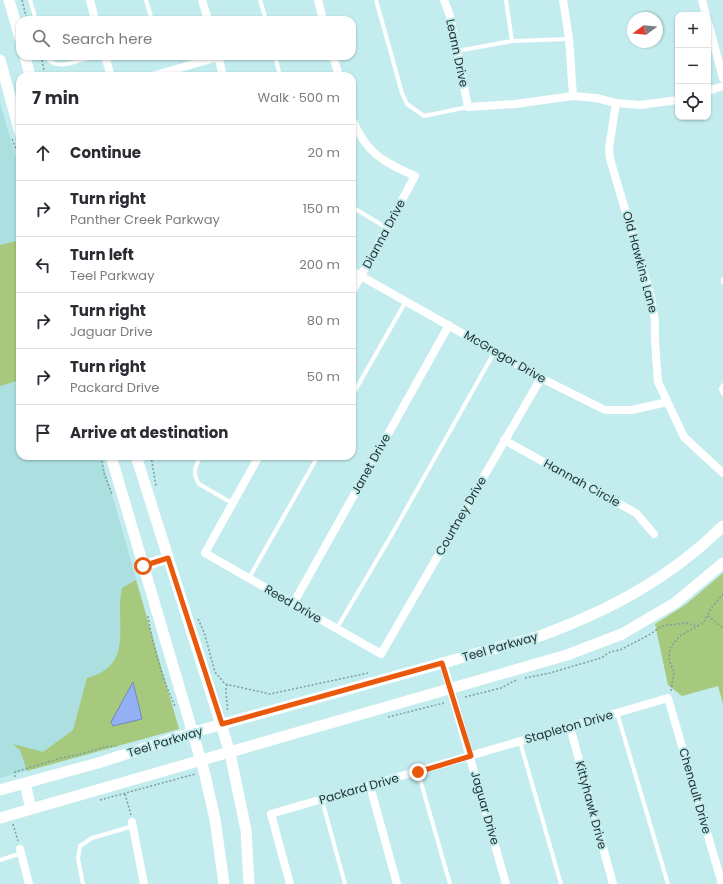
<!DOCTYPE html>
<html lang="en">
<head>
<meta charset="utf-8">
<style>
  :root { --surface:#fff; --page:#f2f2f3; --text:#2b2b33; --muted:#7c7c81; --line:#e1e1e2 }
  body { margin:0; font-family:Poppins,sans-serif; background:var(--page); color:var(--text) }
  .controls { position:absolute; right:12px; top:12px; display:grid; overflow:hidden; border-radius:8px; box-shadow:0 1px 3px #0004 }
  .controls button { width:36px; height:36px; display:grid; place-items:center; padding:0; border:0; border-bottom:1px solid var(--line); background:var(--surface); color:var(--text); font:20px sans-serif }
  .compass { position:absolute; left:627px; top:12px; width:36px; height:36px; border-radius:50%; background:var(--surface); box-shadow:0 1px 3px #0004; rotate:254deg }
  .stop { position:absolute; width:12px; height:12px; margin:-9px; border:3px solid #ea580c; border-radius:50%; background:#fff }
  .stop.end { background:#ea580c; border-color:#fff; box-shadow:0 1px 4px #0008 }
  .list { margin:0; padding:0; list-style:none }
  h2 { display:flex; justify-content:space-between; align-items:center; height:52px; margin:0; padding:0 16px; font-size:17px }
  h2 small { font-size:13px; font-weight:400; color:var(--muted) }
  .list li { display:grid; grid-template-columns:26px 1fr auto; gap:12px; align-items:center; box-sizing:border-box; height:56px; padding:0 16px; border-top:1px solid var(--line) }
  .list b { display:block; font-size:15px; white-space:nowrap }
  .list p { margin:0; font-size:13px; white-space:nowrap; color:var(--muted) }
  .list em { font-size:13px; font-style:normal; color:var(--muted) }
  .icon { flex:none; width:22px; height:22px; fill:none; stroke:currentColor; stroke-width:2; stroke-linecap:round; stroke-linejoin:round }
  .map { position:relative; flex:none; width:723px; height:884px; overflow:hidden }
  .search { position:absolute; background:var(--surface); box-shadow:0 1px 3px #0004; left:16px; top:16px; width:340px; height:44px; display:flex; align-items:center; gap:10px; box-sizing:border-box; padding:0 14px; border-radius:12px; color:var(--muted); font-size:15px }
  .panel { position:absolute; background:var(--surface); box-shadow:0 1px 3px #0004; left:16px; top:72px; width:340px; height:388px; border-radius:12px }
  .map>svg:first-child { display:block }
  .built { fill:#acdfe0 }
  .green { fill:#a7c97d }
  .water { fill:#93b0f4; stroke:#708ab9 }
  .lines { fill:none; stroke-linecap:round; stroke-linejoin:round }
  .path { stroke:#7e9e9e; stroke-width:1.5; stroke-dasharray:2 2; stroke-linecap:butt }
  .lane { stroke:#fff; stroke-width:4 }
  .street { stroke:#fff; stroke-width:8 }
  .secondary { stroke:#fff; stroke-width:11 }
  .route { stroke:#ea580c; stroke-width:5 }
  .labels { text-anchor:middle; stroke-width:4; stroke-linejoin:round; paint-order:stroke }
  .street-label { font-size:12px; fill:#1f3030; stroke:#c2eced }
</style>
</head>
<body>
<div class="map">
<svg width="723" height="884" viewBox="0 0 723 884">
  <rect width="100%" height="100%" fill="#c2eced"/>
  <path class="built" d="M 0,102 L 20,173 L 20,456 L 101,456 L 179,729 L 0,778 Z"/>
  <path class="green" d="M 20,240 L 20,380 L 0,386 L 0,245 Z
    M 723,573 L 723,704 L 718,686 L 682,696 L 668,685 L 655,624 L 685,605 Z
    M 136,580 L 179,729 L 27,771 L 20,750 L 13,744 L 43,752 L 73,730 L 87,678 C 136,665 114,623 122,588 Z"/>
  <path class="water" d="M 133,682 L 142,719 L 113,726 L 111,722 Z"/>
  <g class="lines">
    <path class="path" d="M 22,0 L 27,20
      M 42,60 L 45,76
      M 12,139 L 20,160
      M 151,456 L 156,486
      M 102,461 L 104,473 L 112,494
      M 148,616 C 153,647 162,678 175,706
      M 708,616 L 723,628
      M 198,619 L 204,632 L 215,672 L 225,684 L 270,694 L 368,673
      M 525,678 L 550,673 L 601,658 L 610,652 L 620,650 L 649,635 L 662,626 L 686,623 L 698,626
      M 227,684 C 224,696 229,704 227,711
      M 671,691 L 674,672 L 669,660 L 670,648 L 680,636 L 703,623 L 712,607 L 723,594
      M 465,697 L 501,688 L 516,680
      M 388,717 L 444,703
      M 15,777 L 15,772 L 61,758 L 81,754 L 104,747 L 116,746
      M 125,794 L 131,815
      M 100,800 L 195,774
      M 13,824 L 18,841"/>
    <path class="lane" d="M 30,0 L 36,20
      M 146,0 L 152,20
      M 260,0 L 266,20
      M 376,0 L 402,93 L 407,104 L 424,116 L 468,107
      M 506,0 L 512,41 L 569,39
      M 457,51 L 512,41
      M 46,56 C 54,73 80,60 93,56
      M 275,56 L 280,76
      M 352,207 L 387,228
      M 723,279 L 723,282
      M 723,385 L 721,389 L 723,394
      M 352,396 L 406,301
      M 201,456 C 195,466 192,473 199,484 L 232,503
      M 249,578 L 318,456
      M 337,628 L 391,536 L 495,351
      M 617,713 L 668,884
      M 520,742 L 561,884
      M 418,772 L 450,884
      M 322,800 L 345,884
      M 0,860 L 22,853
      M 83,884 L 78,859 L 80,846 L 92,838 L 133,826"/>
    <path class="street" d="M 90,0 L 95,20
      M 202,0 L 208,20
      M 318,0 L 323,20
      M 444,0 L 450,16 L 468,107 L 515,104 L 573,96 L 596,98 L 616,103 L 640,105 L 678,100
      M 563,0 L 569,38 L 573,96
      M 702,0 L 706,15
      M 708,22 L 723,78
      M 105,56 L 111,76
      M 218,56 L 223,76
      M 333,56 L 339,76
      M 152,76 L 218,57
      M 708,91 L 723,86
      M 616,103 L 609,148 L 610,159 L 651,297 L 655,321 L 655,341 L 658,382 L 684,437 L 723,473
      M 352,119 C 367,154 382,161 415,176 L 352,292
      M 352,271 L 541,378 L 605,410 L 632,410 L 667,402
      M 504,440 L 636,513 L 654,534
      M 259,456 L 205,553 L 381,654 L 541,378
      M 293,604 L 449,325
      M 443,663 L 506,884
      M 570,727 L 613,884
      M 370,786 L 397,884
      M 132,822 L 144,884
      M 20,849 L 29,884
      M 290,884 L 271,814 L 668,698 L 722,884"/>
    <path class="secondary" d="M 9,0 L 20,38
      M 25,56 L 30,76
      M 0,60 L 20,133
      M 111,456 L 204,771 L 215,819 L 224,884
      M 136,456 L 230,753 L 246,830 L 249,884
      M 143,566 L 168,558
      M 25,783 L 31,809
      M 0,790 L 98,763 L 194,732 L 540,636 C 610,610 669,579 723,526
      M 0,818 L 567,655 L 622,634 L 675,603 L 723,563"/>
  </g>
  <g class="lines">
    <path class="route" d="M 143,566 L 168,558 L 222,724 L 442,663 L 471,756 L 418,772"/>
  </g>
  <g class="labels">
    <g class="street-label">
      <text transform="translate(457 53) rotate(78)" y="4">Leann Drive</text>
      <text transform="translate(384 234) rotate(-62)" y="4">Dianna Drive</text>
      <text transform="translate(640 262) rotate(75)" y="4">Old Hawkins Lane</text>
      <text transform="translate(505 357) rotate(30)" y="4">McGregor Drive</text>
      <text transform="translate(371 464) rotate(-61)" y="4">Janet Drive</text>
      <text transform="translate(582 483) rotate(29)" y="4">Hannah Circle</text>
      <text transform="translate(461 516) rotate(-60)" y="4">Courtney Drive</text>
      <text transform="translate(293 604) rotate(30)" y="4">Reed Drive</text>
      <text transform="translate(500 647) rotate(-16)" y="4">Teel Parkway</text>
      <text transform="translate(569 727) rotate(-16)" y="4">Stapleton Drive</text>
      <text transform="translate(165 742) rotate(-17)" y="4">Teel Parkway</text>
      <text transform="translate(359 789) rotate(-16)" y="4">Packard Drive</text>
      <text transform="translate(695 791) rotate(74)" y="4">Chenault Drive</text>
      <text transform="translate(591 805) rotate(75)" y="4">Kittyhawk Drive</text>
      <text transform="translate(485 808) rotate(74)" y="4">Jaguar Drive</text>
    </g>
  </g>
</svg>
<div class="controls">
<button>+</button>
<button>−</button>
<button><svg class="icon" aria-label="locate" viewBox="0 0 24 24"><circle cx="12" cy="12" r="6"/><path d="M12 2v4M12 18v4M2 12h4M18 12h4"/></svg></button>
</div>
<svg class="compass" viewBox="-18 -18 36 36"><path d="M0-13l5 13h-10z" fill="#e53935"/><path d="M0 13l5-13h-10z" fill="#7c7c81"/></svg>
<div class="stop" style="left:143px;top:566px"></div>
<div class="stop end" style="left:418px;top:772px"></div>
<div class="search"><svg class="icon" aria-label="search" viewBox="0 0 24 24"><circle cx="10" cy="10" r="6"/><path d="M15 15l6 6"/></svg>Search here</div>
<section class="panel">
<h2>7 min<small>Walk · 500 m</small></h2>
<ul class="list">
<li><svg class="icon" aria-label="ahead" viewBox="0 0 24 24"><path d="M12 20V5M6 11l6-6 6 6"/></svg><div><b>Continue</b></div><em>20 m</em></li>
<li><svg class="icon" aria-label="right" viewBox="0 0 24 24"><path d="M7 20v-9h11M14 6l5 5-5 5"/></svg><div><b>Turn right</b><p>Panther Creek Parkway</p></div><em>150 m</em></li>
<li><svg class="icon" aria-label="left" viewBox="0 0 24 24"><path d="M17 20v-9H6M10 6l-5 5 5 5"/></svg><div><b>Turn left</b><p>Teel Parkway</p></div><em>200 m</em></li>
<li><svg class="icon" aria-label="right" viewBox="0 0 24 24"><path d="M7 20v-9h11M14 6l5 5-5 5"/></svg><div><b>Turn right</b><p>Jaguar Drive</p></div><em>80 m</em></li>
<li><svg class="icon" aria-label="right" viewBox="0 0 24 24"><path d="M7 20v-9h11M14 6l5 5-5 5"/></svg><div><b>Turn right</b><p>Packard Drive</p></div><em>50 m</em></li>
<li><svg class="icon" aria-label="arrive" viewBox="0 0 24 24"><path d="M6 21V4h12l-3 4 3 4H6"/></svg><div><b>Arrive at destination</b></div></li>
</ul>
</section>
</div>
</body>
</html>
